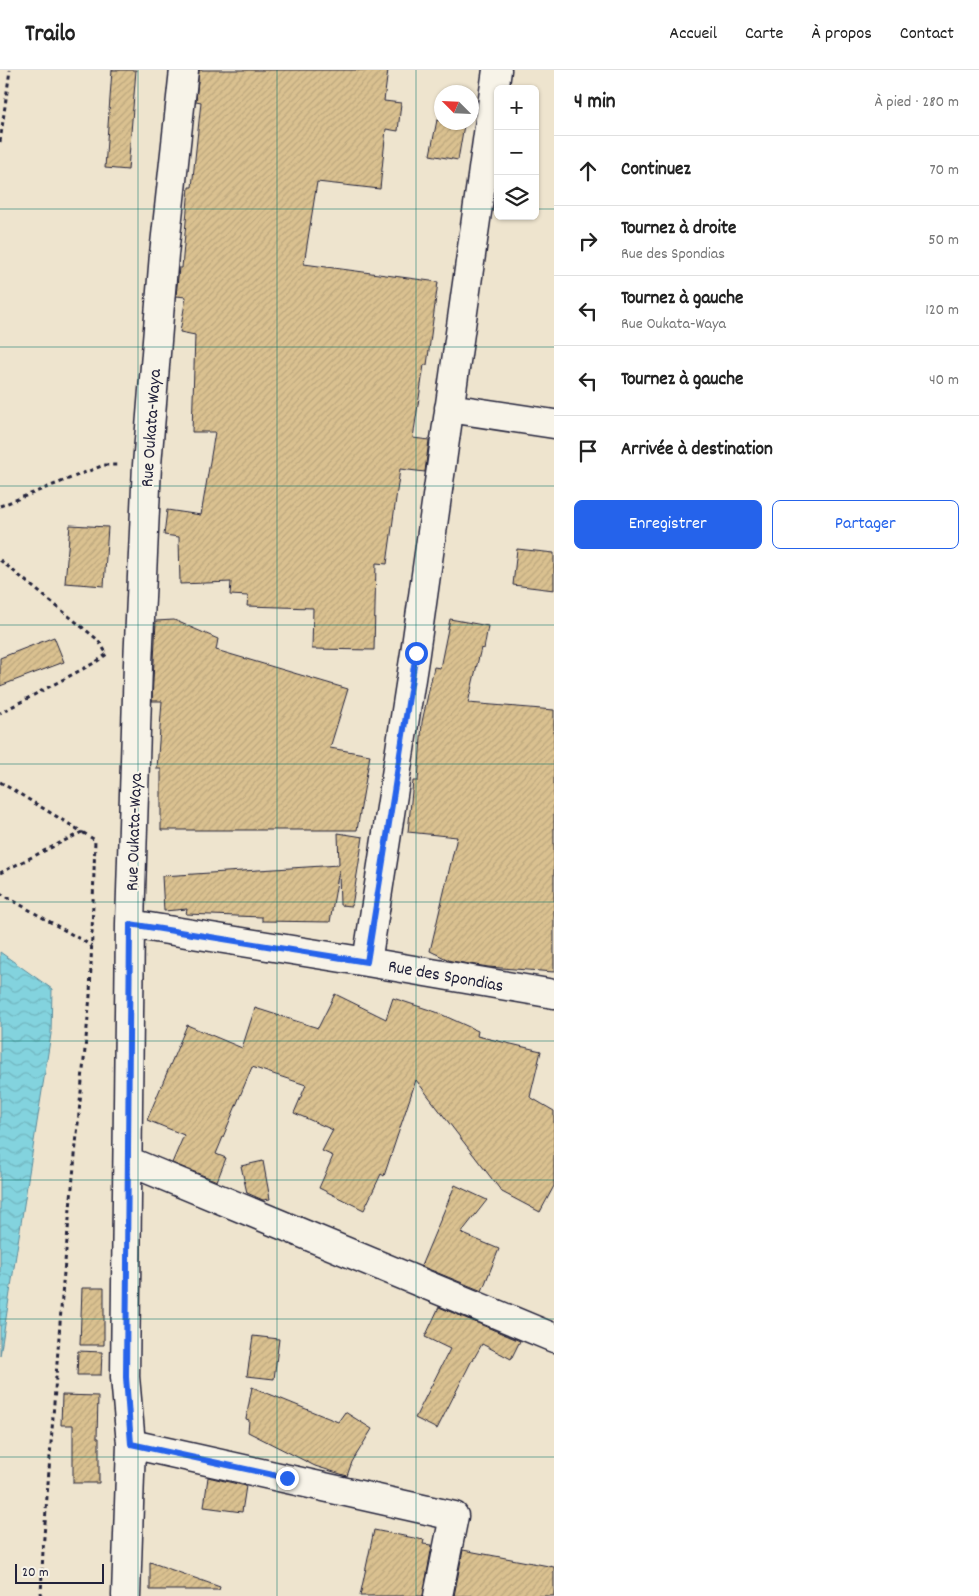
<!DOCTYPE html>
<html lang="fr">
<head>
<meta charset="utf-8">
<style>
  :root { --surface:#fff; --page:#f6f6f6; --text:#222; --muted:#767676; --line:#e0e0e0; --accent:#2563eb }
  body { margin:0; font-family:Dekko,sans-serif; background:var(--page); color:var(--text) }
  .controls { position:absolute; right:15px; top:15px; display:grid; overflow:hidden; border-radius:8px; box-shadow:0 1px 4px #0004 }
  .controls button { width:45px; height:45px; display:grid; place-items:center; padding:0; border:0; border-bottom:1px solid var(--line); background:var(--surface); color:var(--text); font:25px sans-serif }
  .compass { position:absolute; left:434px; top:15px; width:45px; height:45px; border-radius:50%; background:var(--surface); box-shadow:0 1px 4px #0004; rotate:294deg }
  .scale { position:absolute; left:15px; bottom:12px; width:89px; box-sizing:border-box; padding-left:5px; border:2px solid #22223b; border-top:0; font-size:14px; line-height:18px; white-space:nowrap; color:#22223b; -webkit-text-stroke:4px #f7f3e8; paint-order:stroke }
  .stop { position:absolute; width:15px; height:15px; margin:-11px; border:4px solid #2563eb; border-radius:50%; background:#fff }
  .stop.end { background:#2563eb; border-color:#fff; box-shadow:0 1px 5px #0008 }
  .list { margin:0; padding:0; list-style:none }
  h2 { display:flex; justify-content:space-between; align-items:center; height:65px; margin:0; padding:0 20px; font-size:21px }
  h2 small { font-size:16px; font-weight:400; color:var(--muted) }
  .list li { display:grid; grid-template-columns:32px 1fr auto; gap:15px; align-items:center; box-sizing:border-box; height:70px; padding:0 20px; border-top:1px solid var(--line) }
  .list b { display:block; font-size:19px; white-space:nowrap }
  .list p { margin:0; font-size:16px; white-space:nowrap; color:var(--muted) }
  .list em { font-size:16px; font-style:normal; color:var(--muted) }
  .actions { display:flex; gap:10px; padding:15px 20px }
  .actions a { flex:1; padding:11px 0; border:1px solid var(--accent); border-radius:8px; text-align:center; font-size:18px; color:var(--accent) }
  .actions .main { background:var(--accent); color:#fff }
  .icon { flex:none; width:28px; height:28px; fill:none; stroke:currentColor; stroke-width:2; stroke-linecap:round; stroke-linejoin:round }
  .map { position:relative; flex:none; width:554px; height:1526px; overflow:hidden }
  header { display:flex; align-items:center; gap:30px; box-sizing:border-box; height:70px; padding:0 25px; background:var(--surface); border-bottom:1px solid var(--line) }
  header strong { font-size:24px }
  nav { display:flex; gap:28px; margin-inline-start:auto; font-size:18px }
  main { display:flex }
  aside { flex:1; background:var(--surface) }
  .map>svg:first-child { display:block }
  .water { fill:url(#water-waves); stroke:#5c8c9d }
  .building { fill:url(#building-hatch); stroke:#22223b }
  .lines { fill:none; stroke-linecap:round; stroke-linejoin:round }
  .minor-casing { stroke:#22223b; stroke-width:31 }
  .path { stroke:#22223b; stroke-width:3; stroke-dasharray:4 4; stroke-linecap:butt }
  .minor { stroke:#f7f3e8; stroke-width:28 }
  .route { stroke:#2563eb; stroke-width:6 }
  .grid { fill:none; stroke:#0f766e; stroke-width:1; stroke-opacity:0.55 }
  .labels { text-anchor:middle; stroke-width:4; stroke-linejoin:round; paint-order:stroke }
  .street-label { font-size:18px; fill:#22223b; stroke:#f7f3e8 }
</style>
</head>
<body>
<header>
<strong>Trailo</strong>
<nav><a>Accueil</a><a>Carte</a><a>À propos</a><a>Contact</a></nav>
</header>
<main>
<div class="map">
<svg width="554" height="1526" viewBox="0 0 554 1526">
  <defs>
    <pattern id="water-waves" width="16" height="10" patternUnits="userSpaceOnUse" patternTransform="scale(1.25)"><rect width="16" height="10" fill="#83d3de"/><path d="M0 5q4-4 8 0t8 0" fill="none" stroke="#71b5bf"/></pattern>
    <pattern id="building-hatch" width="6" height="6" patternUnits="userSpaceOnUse" patternTransform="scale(1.25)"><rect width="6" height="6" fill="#dac190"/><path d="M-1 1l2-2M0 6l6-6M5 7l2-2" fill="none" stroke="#bba67d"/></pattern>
  </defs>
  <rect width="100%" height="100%" fill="#eee4ce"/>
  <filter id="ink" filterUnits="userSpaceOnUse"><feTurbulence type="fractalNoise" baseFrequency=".02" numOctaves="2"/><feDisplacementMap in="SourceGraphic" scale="10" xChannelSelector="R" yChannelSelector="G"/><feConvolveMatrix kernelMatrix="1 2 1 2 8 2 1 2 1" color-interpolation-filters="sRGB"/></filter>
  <g filter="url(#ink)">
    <path class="water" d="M 0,882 L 52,919 L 51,964 L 0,1286 Z"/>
    <path class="building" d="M 112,0 L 136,0 L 128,100 L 105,98 Z
      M 199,0 L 388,0 L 384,31 L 401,33 L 398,61 L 386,59 L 380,119 L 317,112 L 304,194 L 438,212 L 427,295 L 424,295 L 413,368 L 429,370 L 425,402 L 400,399 L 387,494 L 376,493 L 374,580 L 312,579 L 313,538 L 247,536 L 248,526 L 230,525 L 231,512 L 180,514 L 179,467 L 164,465 L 167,440 L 201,445 L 215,362 L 192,362 L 195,265 L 180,262 L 186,227 L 176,226 L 179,198 L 182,198 L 189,117 L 192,117 L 201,32 L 196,31 Z
      M 437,50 L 442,51 L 442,52 L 464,55 L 458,90 L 430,85 Z
      M 70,455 L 108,457 L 104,516 L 65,513 Z
      M 517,479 L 554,483 L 554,520 L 513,515 Z
      M 450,549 L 488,556 L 484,579 L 481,578 L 468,633 L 554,640 L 554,902 L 488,897 L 451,891 L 430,881 L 457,767 L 408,762 L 413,711 L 418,711 L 422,652 L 434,597 L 440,598 Z
      M 174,550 L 218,569 L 216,580 L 348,619 L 330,678 L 370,685 L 357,760 L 161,760 L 161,699 L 157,699 L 162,631 L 152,631 L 156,551 Z
      M 54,567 L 64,592 L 0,616 L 0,588 Z
      M 338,763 L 363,767 L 352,836 L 340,835 L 339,800 L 330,852 L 262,851 L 262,847 L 186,844 L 187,839 L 164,841 L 162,806 L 339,795 Z
      M 335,924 L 386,949 L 393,928 L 436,942 L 478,961 L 477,966 L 541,981 L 530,1027 L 554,1041 L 554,1116 L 540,1142 L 502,1122 L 416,1010 L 384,1106 L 381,1104 L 364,1140 L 319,1118 L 333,1086 L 322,1081 L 333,1060 L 294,1043 L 306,1015 L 252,997 L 216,1084 L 226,1088 L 217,1111 L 172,1093 L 184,1065 L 147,1050 L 187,955 L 242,978 L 255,938 L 318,958 Z
      M 263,1091 L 270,1129 L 263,1130 L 247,1123 L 241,1096 Z
      M 455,1115 L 487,1130 L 461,1163 L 499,1179 L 482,1221 L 421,1196 Z
      M 82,1218 L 104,1218 L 104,1275 L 80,1275 Z
      M 439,1237 L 520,1271 L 511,1289 L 482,1274 L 473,1290 L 472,1290 L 437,1359 L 415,1348 L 450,1279 L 425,1267 Z
      M 253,1266 L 279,1269 L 274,1309 L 247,1306 Z
      M 78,1281 L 102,1282 L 101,1305 L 77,1305 Z
      M 252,1317 L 338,1352 L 345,1342 L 372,1359 L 352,1392 L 347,1406 L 315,1396 L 248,1362 L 249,1350 L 246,1349 Z
      M 62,1325 L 98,1326 L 97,1368 L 99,1368 L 99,1413 L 73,1413 L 73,1355 L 61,1355 Z
      M 208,1407 L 246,1416 L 242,1442 L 204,1437 Z
      M 374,1460 L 424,1470 L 423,1474 L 432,1475 L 423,1526 L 360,1526 Z
      M 463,1480 L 554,1497 L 554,1526 L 454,1526 Z
      M 150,1492 L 220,1517 L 219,1520 L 150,1520 Z"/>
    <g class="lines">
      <defs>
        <path id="minor" d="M 449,338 L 554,354
          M 130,854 L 367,892 L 554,924
          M 367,892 L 415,583 L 497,0
          M 128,1091 L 554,1268
          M 131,1374 L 454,1446 L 438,1526
          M 126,1526 L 131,1374 L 125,1307 L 130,854 L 138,594 L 147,395 L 164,184 L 184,0"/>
      </defs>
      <use href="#minor" class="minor-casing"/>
      <path class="path" d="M 0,72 L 10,0
        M 0,436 L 104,395 L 119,395
        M 0,490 L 98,570 L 107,584 L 96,592 L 0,643
        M 0,712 L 82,762 L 0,803
        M 0,823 L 92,876
        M 41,1526 L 43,1480 L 63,1213 L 90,926 L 95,770 L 82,762"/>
      <use href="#minor" class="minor"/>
    </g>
  </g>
  <g class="lines" filter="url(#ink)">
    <path class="route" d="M 287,1408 L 131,1374 L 126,1307 L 130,854 L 367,892 L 416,583"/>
  </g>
  <path class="grid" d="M 138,0 L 138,1526M 277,0 L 277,1526M 416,0 L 416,1526M 0,139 L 498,139M 535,139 L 554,139M 0,277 L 554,277M 0,416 L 554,416M 0,555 L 554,555M 0,694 L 554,694M 0,832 L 554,832M 0,971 L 554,971M 0,1110 L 554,1110M 0,1249 L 554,1249M 0,1387 L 554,1387"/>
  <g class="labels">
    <g class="street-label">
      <text transform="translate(150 358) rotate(-86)" y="6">Rue Oukata-Waya</text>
      <text transform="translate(133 762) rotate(-88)" y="6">Rue Oukata-Waya</text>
      <text transform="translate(446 905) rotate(10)" y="6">Rue des Spondias</text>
    </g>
  </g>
</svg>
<div class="controls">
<button>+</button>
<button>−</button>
<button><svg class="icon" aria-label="layers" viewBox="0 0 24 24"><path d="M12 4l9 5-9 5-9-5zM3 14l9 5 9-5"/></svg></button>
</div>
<svg class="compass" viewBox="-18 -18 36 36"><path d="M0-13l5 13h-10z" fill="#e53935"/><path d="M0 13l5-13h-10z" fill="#767676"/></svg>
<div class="scale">20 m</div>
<div class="stop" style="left:416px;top:583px"></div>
<div class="stop end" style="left:287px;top:1408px"></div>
</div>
<aside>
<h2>4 min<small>À pied · 280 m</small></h2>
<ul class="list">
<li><svg class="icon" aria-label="ahead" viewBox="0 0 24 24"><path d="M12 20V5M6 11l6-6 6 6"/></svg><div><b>Continuez</b></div><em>70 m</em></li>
<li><svg class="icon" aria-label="right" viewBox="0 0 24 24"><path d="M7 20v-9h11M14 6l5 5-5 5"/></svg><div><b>Tournez à droite</b><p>Rue des Spondias</p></div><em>50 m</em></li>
<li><svg class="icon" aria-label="left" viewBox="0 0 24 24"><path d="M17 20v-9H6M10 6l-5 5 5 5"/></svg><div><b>Tournez à gauche</b><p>Rue Oukata-Waya</p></div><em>120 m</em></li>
<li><svg class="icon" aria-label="left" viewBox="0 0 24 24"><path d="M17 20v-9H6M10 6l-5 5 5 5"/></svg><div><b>Tournez à gauche</b></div><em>40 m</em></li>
<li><svg class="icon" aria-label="arrive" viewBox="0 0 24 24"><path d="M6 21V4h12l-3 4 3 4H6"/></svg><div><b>Arrivée à destination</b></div></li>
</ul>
<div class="actions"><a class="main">Enregistrer</a><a>Partager</a></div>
</aside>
</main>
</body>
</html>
